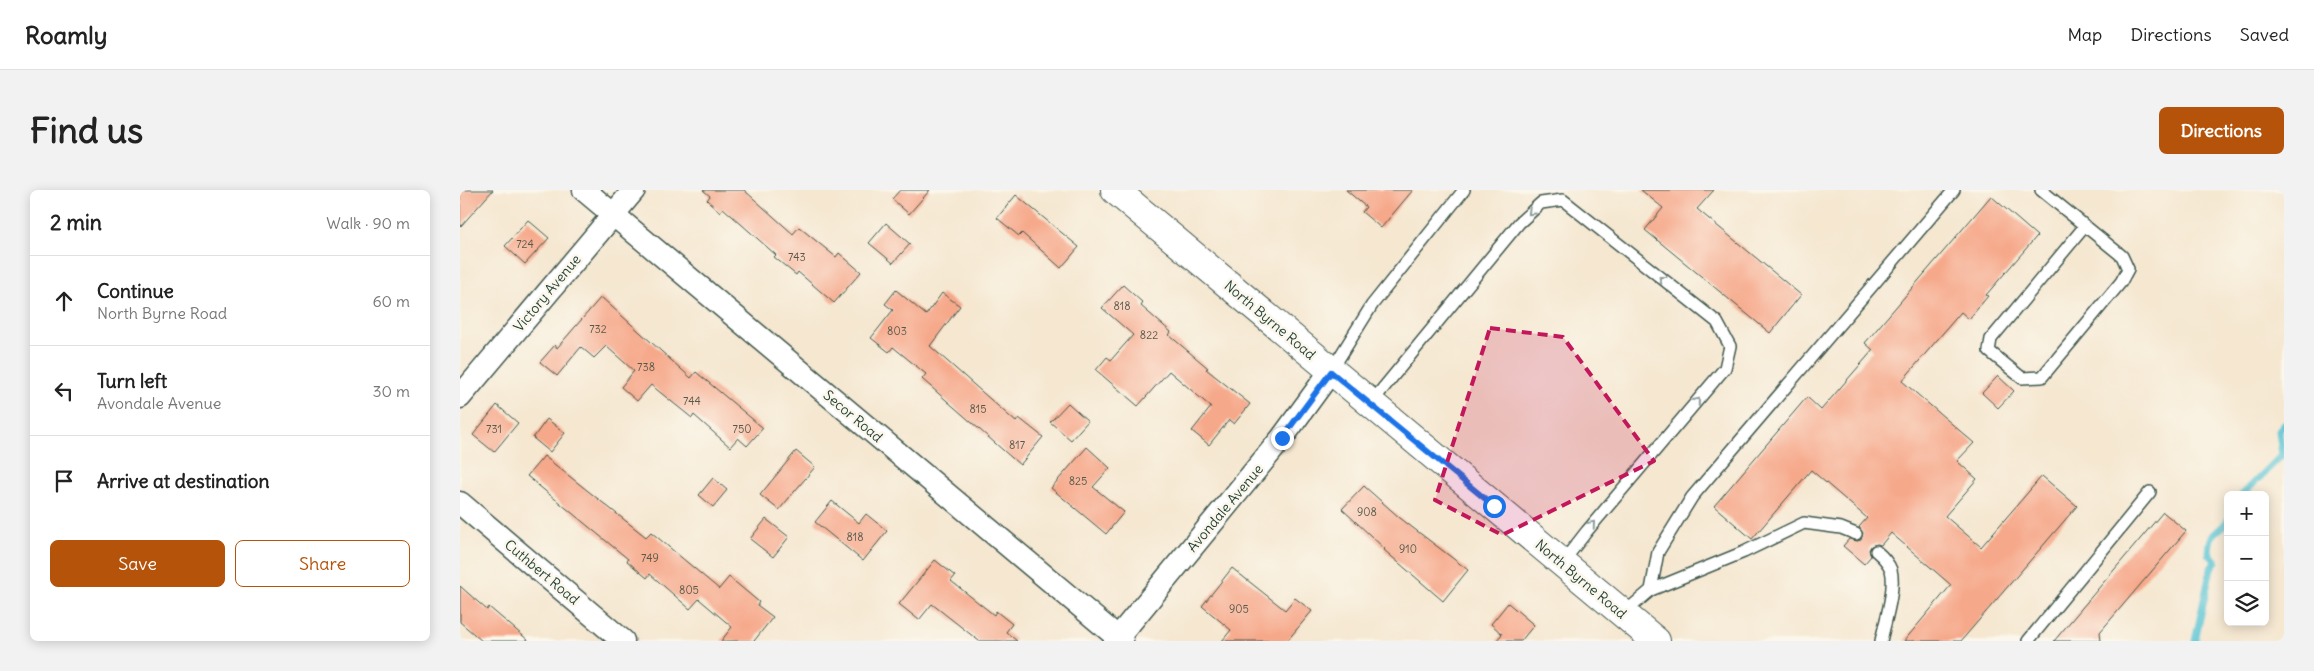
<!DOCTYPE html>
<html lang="en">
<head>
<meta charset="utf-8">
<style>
  :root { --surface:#fff; --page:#f2f2f2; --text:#222; --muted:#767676; --line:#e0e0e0; --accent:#b45309 }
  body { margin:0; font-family:Delius,sans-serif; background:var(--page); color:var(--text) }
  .controls { position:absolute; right:15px; bottom:15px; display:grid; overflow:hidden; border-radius:8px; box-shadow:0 2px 12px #0003 }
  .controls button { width:45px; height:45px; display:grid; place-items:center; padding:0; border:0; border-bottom:1px solid var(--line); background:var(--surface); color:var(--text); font:25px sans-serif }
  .stop { position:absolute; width:15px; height:15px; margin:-11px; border:4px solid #1a73e8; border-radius:50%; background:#fff }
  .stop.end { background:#1a73e8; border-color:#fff; box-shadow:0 1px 5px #0008 }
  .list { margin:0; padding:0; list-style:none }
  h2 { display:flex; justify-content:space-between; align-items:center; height:65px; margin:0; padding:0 20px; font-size:21px }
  h2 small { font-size:16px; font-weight:400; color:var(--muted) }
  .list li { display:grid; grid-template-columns:32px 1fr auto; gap:15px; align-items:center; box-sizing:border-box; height:90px; padding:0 20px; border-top:1px solid var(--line) }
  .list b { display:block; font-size:19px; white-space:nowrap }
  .list p { margin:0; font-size:16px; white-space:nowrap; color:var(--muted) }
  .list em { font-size:16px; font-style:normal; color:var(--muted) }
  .actions { display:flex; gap:10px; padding:15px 20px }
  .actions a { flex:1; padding:11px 0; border:1px solid var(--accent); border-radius:8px; text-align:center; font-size:18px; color:var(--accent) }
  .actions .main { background:var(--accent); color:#fff }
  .icon { flex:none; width:28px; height:28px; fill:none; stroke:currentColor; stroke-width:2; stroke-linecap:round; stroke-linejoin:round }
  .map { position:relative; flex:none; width:1824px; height:451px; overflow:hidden; border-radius:8px }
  header { display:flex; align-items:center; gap:30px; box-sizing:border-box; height:70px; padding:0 25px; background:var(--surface); border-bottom:1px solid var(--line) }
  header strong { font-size:24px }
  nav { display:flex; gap:28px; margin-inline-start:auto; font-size:18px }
  .intro { display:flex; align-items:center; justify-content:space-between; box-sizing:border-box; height:120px; padding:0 30px }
  h1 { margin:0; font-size:35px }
  .button { padding:12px 22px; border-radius:8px; background:var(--accent); color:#fff; font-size:18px; font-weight:700 }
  main { display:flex; gap:30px; padding:0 30px }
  aside { flex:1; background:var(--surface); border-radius:8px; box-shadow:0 2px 12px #0003 }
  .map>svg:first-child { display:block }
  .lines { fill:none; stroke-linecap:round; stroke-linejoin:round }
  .stream { stroke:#59c4d4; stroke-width:7 }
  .building { fill:#f6a88a }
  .service-casing { stroke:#3f564b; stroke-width:14 }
  .minor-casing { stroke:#3f564b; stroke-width:25 }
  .primary-casing { stroke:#3f564b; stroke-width:30 }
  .service { stroke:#fff; stroke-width:11 }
  .minor { stroke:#fff; stroke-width:22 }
  .primary { stroke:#fff; stroke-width:28 }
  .oneway { stroke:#8f9e9a }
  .route { stroke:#1a73e8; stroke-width:6 }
  .marked { fill:#c2185b; fill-opacity:0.2; stroke:#c2185b; stroke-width:4; stroke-dasharray:10 6; stroke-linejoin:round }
  .labels { text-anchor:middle; stroke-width:5; stroke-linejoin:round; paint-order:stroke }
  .number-label { font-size:11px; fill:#55584a }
  .street-label { font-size:14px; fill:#1f3d34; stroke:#fbf7ec }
</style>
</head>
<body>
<header>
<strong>Roamly</strong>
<nav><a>Map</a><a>Directions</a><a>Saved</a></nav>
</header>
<div class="intro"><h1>Find us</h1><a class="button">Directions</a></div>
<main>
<aside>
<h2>2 min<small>Walk · 90 m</small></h2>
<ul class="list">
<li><svg class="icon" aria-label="ahead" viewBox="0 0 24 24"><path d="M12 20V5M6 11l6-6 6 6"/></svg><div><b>Continue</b><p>North Byrne Road</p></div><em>60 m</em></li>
<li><svg class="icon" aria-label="left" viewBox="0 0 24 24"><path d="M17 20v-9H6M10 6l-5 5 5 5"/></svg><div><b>Turn left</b><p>Avondale Avenue</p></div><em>30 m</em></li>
<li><svg class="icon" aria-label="arrive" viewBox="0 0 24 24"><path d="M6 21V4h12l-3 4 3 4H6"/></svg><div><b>Arrive at destination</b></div></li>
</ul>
<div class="actions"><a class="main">Save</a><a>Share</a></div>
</aside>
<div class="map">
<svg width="1824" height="451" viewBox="0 0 1824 451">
  <rect width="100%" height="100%" fill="#fbf7ec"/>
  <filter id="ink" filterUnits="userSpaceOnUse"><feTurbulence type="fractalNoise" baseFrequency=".02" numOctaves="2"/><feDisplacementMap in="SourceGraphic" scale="10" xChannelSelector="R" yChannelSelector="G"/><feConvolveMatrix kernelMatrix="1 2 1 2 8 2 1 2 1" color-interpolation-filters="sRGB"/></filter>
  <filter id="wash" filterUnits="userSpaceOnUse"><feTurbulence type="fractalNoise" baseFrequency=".0096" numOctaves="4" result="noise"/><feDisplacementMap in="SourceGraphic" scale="20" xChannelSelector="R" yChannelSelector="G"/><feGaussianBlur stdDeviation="1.12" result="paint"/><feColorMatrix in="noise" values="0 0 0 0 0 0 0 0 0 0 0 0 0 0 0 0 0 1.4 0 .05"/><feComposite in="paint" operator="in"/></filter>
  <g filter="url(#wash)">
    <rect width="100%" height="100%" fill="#f5e7d0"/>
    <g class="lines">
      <path class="stream" d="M 1782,305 L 1822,265 L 1819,241 L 1824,235
        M 1735,451 L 1751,378 L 1756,371 L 1749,364 C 1750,337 1757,347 1768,330"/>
    </g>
    <g id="blocks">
      <path class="building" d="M 0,0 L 33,0 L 0,37 Z
        M 243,0 L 284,0 L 333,44 L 339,37 L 376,67 L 379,63 L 401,82 L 374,113 L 338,82 L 336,85 L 314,67 L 316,65 L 263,18 L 260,22 L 247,10 L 250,6 Z
        M 440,0 L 470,0 L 449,24 L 432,9 Z
        M 886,0 L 953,0 L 921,38 L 902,22 L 906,17 Z
        M 1181,0 L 1254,0 L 1237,19 L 1341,105 L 1310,143 L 1185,40 L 1203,18 Z
        M 556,5 L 619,57 L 601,78 L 562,43 L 559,46 L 537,28 Z
        M 1531,6 L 1577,46 L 1526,105 L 1528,106 L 1509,129 L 1501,122 L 1442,191 L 1514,253 L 1497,271 L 1517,289 L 1485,326 L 1521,357 L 1582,286 L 1617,316 L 1501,451 L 1444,451 L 1491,395 L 1431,343 L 1421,355 L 1417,354 L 1411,356 L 1409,360 L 1411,366 L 1404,374 L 1383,356 L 1389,349 L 1397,351 L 1401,350 L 1403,343 L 1399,337 L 1407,328 L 1351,280 L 1292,349 L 1254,316 L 1347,207 L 1361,220 L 1413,160 L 1405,153 Z
        M 68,30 L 89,48 L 65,74 L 45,56 Z
        M 426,33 L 450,54 L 433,73 L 409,53 Z
        M 663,95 L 683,113 L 681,116 L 711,142 L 709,145 L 748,178 L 746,179 L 790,214 L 774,234 L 769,230 L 749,255 L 732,241 L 751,217 L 709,181 L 678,216 L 636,180 L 647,167 L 651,170 L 673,145 L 642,118 Z
        M 436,100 L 466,125 L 482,103 L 500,116 L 470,156 L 556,232 L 559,228 L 583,247 L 560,275 L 462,189 L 466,184 L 433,157 L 429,162 L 411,148 L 433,120 L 425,114 Z
        M 141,107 L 231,188 L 236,182 L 303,238 L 287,256 L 278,248 L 270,257 L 234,225 L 232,228 L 191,195 L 177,211 L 161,197 L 174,181 L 146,156 L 134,168 L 121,157 L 97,186 L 80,172 L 95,155 L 97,158 Z
        M 1538,186 L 1554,201 L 1538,218 L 1522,203 Z
        M 608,213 L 628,231 L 611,250 L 590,232 Z
        M 37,215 L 58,233 L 34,262 L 13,245 Z
        M 87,229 L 105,243 L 90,262 L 73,248 Z
        M 627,257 L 650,278 L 633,297 L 664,322 L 646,344 L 591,298 Z
        M 336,261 L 355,277 L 319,320 L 300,305 Z
        M 84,266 L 186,347 L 191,342 L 259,399 L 269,387 L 299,412 L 297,415 L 313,427 L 294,451 L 261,451 L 272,437 L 239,409 L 230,419 L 190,384 L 187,388 L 167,371 L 168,369 L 67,286 Z
        M 253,288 L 267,300 L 253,317 L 239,305 Z
        M 904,296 L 940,328 L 1008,380 L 983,411 L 924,360 L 925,359 L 882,319 Z
        M 372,311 L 399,333 L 406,324 L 427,341 L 403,371 L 355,332 Z
        M 1703,322 L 1726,341 L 1640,442 L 1641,451 L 1594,451 Z
        M 306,329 L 329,347 L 313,367 L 290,349 Z
        M 475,370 L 495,386 L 491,391 L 534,425 L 536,421 L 552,434 L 546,442 L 557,451 L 519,451 L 472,414 L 459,430 L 439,414 Z
        M 772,378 L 825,420 L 835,408 L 852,421 L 827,451 L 762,451 L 771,440 L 742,416 Z
        M 0,396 L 27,420 L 29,417 L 69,451 L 22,451 L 0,432 Z
        M 1048,413 L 1074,435 L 1061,451 L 1036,451 L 1042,444 L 1031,434 Z"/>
    </g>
  </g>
  <g filter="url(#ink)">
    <use href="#blocks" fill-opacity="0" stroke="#3f564b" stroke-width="1"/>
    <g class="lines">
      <defs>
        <path id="service" d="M 1581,0 L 1662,66 L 1668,79 L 1661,92 L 1582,187 L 1562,188 L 1529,161 L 1531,149 L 1625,36
          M 871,181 L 912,115 L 1004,0
          M 911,213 L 1059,33 L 1081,13 L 1103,10 L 1257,132 L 1270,156 L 1265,178 L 1127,341 L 1102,373
          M 1416,361 C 1422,366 1428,372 1431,380 C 1436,398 1425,432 1421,451
          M 1191,400 L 1198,362 L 1232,307 L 1494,0
          M 1164,423 L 1191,400 L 1284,362 L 1344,333 L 1381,338 L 1396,344
          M 1568,451 L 1690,302"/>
        <path id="minor" d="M 124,0 L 662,451
          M 0,207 L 174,0
          M 0,313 L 163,451
          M 655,451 L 822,248 L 871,181"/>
        <path id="primary" d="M 655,0 L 1196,451"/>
      </defs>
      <use href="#service" class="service-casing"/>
      <use href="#minor" class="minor-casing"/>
      <use href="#primary" class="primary-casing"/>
      <use href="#service" class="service"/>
      <use href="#minor" class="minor"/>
      <use href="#primary" class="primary"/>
    </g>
    <defs><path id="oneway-chevron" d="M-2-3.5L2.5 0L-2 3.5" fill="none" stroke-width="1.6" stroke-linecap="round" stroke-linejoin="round" transform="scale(1.25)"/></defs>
    <g class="oneway">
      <use href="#oneway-chevron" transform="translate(1071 22) rotate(136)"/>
      <use href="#oneway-chevron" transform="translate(1202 89) rotate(-142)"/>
      <use href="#oneway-chevron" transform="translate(1237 211) rotate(-50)"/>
      <use href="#oneway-chevron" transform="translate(1132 334) rotate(-50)"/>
    </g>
  </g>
  <g class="lines" filter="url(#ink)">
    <path class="route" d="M 822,248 L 871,182 L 1034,316"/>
  </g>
  <path class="marked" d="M 1030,138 L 1103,147 L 1194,271 L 1042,345 L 975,310 Z"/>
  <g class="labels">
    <g class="number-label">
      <text x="65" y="58">724</text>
      <text x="337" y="71">743</text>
      <text x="662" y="120">818</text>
      <text x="138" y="143">732</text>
      <text x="437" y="145">803</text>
      <text x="689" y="149">822</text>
      <text x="186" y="181">738</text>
      <text x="232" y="215">744</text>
      <text x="518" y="223">815</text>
      <text x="34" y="243">731</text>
      <text x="282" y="243">750</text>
      <text x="557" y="259">817</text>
      <text x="618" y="295">825</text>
      <text x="907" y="326">908</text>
      <text x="395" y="351">818</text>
      <text x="948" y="363">910</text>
      <text x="190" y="372">749</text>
      <text x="229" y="404">805</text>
      <text x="779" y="423">905</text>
    </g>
    <g class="street-label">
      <text transform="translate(87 103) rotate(-50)" y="5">Victory Avenue</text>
      <text transform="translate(810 130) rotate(40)" y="5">North Byrne Road</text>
      <text transform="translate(393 226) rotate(40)" y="5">Secor Road</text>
      <text transform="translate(765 318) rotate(-50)" y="5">Avondale Avenue</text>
      <text transform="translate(82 382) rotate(40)" y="5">Cuthbert Road</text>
      <text transform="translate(1121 389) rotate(40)" y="5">North Byrne Road</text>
    </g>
  </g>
</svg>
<div class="controls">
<button>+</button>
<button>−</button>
<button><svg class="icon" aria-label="layers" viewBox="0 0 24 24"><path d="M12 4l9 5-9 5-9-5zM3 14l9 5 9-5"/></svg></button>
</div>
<div class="stop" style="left:1034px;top:316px"></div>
<div class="stop end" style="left:822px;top:248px"></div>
</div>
</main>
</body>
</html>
